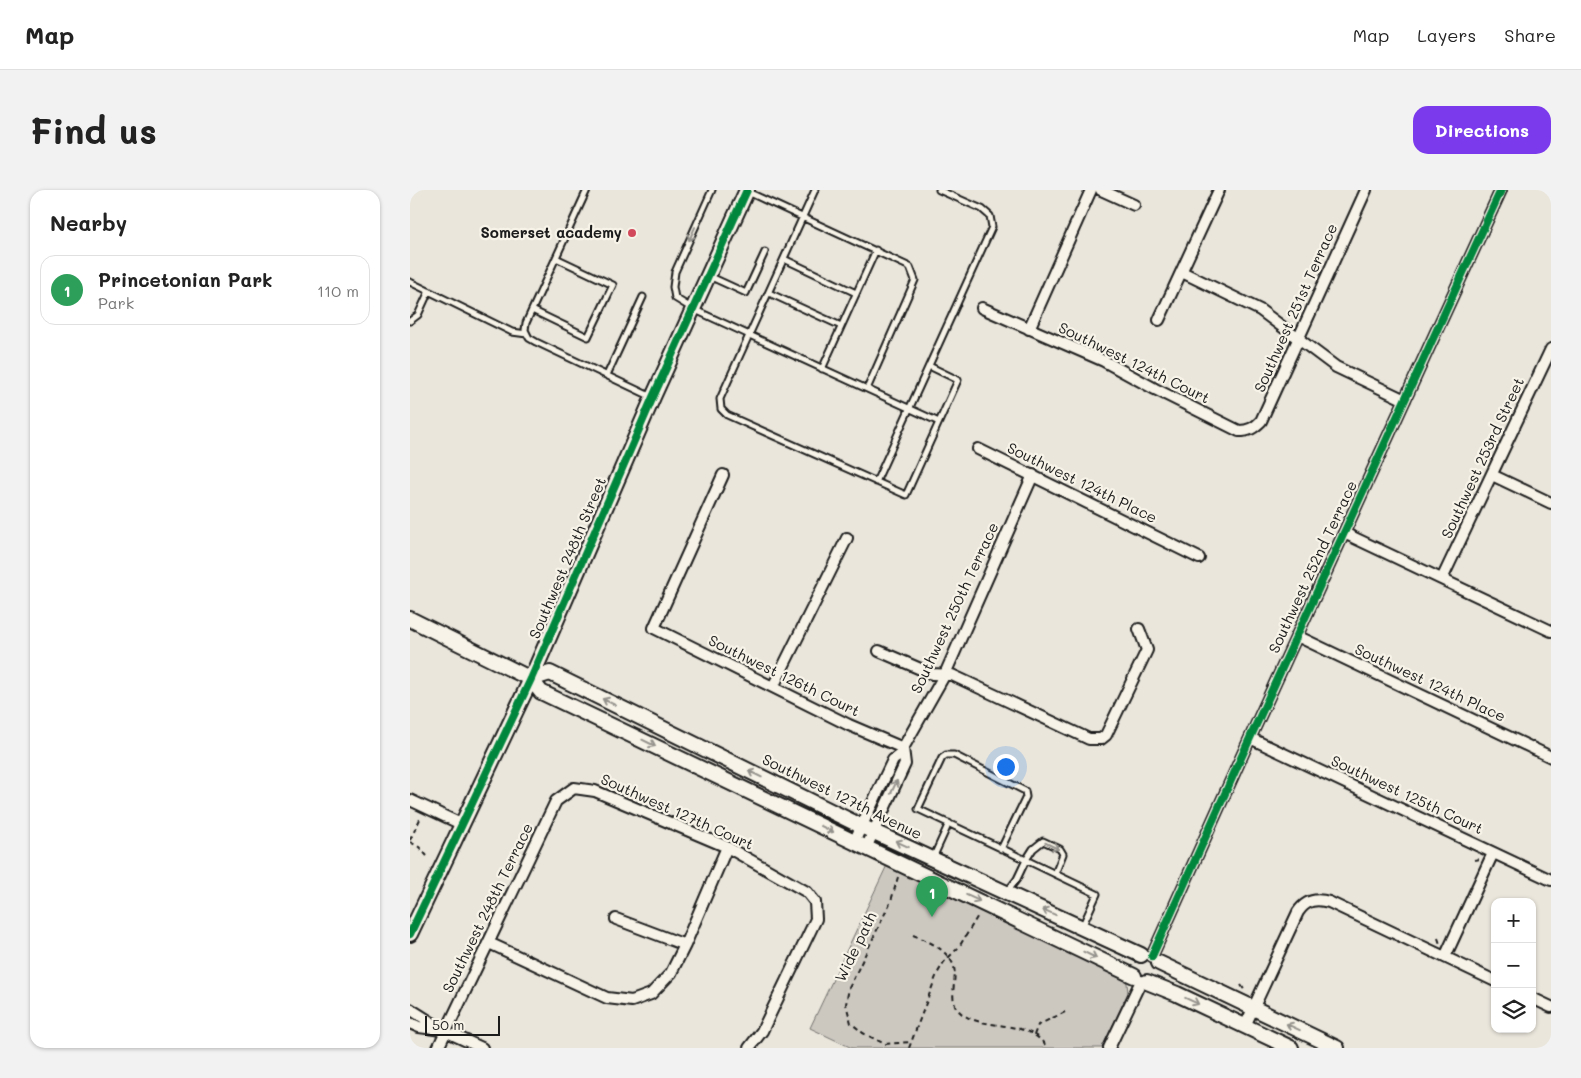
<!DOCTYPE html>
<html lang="en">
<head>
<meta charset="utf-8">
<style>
  :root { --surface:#fff; --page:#f2f2f2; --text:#222; --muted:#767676; --line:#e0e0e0; --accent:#7c3aed }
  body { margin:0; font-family:Mali,sans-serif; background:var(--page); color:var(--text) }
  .controls { position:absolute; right:15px; bottom:15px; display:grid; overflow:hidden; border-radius:10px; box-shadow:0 1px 4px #0004 }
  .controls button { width:45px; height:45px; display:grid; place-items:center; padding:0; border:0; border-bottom:1px solid var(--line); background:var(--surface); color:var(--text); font:25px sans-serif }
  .scale { position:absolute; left:15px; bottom:12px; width:75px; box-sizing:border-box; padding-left:5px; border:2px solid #1c1c1c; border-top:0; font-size:14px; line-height:18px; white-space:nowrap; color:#1c1c1c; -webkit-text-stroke:4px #f7f3e8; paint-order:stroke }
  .you { position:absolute; left:595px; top:576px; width:18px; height:18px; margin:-12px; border:4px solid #fff; border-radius:50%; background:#1a73e8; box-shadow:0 0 0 8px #1a73e833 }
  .badge { display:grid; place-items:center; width:32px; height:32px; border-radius:50%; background:var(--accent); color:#fff; font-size:16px; font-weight:700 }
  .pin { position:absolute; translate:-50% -41px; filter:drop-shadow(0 1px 2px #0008) }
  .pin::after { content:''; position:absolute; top:26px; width:18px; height:15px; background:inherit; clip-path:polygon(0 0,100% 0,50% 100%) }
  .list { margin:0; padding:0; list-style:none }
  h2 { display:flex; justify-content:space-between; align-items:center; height:65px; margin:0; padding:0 20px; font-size:21px }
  h2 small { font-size:16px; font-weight:400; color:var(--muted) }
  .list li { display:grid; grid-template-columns:32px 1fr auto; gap:15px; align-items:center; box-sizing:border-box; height:70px; margin:0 10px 10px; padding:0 10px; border:1px solid var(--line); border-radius:15px }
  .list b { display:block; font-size:19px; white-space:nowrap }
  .list p { margin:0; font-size:16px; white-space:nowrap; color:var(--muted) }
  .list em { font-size:16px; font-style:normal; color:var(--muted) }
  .icon { flex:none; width:28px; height:28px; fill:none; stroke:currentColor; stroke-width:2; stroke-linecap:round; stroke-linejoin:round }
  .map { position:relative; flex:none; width:1141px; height:858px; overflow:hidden; border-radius:15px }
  header { display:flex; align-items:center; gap:30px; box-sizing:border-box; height:70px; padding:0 25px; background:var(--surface); border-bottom:1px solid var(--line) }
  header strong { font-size:24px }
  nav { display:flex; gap:28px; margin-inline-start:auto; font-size:18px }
  .intro { display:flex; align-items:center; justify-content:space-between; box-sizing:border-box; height:120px; padding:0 30px }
  h1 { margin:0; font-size:35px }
  .button { padding:12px 22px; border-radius:15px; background:var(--accent); color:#fff; font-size:18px; font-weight:700 }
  main { display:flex; gap:30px; padding:0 30px }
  aside { flex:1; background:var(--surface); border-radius:15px; box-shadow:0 1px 4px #0004 }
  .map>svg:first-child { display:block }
  .green { fill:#ccc8c0; stroke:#74726e }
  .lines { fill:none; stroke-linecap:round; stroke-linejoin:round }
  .lane-casing { stroke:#1c1c1c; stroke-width:9 }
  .street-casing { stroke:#1c1c1c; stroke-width:14 }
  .secondary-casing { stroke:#1c1c1c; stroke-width:18 }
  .path { stroke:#1c1c1c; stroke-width:2; stroke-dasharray:5 4; stroke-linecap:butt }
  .lane { stroke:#f7f3e8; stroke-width:5 }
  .street { stroke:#f7f3e8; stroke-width:10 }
  .secondary { stroke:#f7f3e8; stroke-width:14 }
  .cycleway-casing { stroke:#f7f3e8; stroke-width:11 }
  .cycleway { stroke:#00873e; stroke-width:8 }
  .oneway { stroke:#94928c }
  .poi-dot { fill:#d1495b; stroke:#f7f3e8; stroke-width:2 }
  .labels { text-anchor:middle; stroke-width:4.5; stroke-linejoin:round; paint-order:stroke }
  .poi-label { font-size:15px; font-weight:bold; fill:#1c1c1c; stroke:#f7f3e8; text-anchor:end }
  .street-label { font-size:15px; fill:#1c1c1c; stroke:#f7f3e8 }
</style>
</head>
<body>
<header>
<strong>Map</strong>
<nav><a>Map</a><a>Layers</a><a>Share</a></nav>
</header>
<div class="intro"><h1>Find us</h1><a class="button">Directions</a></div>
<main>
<aside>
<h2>Nearby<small></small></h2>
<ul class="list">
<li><span class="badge" style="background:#2e9e5b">1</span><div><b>Princetonian Park</b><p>Park</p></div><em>110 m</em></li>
</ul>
</aside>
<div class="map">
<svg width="1141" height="858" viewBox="0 0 1141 858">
  <rect width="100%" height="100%" fill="#eae6dc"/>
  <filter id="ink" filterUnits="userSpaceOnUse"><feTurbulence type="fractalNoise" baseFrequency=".02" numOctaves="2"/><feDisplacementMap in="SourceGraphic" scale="10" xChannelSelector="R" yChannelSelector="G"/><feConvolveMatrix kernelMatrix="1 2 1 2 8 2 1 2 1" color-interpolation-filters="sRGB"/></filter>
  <g filter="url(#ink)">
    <path class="green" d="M 478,673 L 712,786 L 717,793 L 718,803 L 692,858 L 442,858 L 400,838 Z"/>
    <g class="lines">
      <defs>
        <path id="lane" d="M 177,0 L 116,133 L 115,140 L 119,148 L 126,152 L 242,207
          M 302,0 L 265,82 L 263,97 L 265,108 L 283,119 L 457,199 L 505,90 L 500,77 L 338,2
          M 405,0 L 310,209 L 311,219 L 317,225 L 496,305 L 548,190 L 519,176
          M 374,69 L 446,103
          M 299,86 L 336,103 L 355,62
          M 0,92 L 102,142 L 117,144
          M 359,103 L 431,136
          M 122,120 L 178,147 L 203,95 L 146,68
          M 0,131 L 8,125 L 19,101
          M 412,179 L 466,60
          M 197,185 L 233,107
          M 457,199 L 529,232
          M 466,292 L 582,37 L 580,26 L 572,19 L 529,0
          M 591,659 L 616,607 L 615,601 L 544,565 L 536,565 L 532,568 L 508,619 C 544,636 580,653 616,670 L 607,689 L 597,702
          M 523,668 L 539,633
          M 645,684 L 653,664 L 650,659 L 633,651 L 623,659 L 616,670 L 687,704 L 672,737"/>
        <path id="street" d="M 691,0 L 724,15
          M 772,82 L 850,120 L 926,177 L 995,210
          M 572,118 L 694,171 L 745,199 L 829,241 C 839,241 844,238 851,231 L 956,0
          M 749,130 L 809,0
          M 619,139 L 681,0
          M 568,259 L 789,368
          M 313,285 L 244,438 L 439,535 L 493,558
          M 1082,285 L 1141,313
          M 934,343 L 1141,441
          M 1032,389 L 1141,159
          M 887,446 L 1141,567
          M 469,461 L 522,484 L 542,485 L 679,549 L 691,549 L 696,545 L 737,460 L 729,439
          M 363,497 L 437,348
          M 840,548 L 1141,690
          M 0,610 L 51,634
          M 444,652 L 483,570 L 492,563
          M 456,658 L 495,574 L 493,558 L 535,484 L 623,285
          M 206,729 L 275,755
          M 79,753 L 197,808 L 222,811 L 241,804 L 261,783 L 275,755 L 317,657
          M 742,766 L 840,548 L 1091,0
          M 1035,767 L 1083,663
          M 1122,808 L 1141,817
          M 0,819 L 35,841 L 72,858
          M 0,833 L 9,837 L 32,840
          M 835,836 L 888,722 C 896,710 906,708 919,712 L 1085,791
          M 28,858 L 146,611 L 164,598 L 185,601 L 317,657 L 397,702 L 405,712 L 406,729 L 352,841 L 339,858
          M 699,858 L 731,791"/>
        <path id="secondary" d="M 0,429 L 121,489 L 131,502 L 724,786
          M 121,489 L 140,483 L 451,636 L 731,765
          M 0,744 L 121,489 L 243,207 L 337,0
          M 749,773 L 927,858
          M 737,792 L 767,804 L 881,858"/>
      </defs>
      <use href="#lane" class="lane-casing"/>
      <use href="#street" class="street-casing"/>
      <use href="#secondary" class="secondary-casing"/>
      <path class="path" d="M 0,650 L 11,627
        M 0,652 L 9,657 L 17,666
        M 1064,670 L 1070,669
        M 488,687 L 481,711 L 439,798 L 436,814 L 441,833 L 453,843 L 475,854 L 501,852
        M 503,745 C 518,751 535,758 543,774 C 549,789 536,809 550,822 C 571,842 619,827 637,858
        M 1028,748 L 1030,754
        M 831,795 L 835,801
        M 624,845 L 628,835 L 655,822
        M 499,858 L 527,784 L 534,772 L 549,757 L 569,724"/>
      <use href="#lane" class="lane"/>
      <use href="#street" class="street"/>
      <use href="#secondary" class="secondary"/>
      <defs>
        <path id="cycleway" d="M 0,744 L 121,489 L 243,207 L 337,0
          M 742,766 L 840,548 L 1091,0"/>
      </defs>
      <use href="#cycleway" class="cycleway-casing"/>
      <use href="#cycleway" class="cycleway"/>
    </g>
    <defs><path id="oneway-shaft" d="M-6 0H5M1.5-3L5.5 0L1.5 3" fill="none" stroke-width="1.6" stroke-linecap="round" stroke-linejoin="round" transform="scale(1.25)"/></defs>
    <g class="oneway">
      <use href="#oneway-shaft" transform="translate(282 44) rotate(114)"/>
      <use href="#oneway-shaft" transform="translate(199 512) rotate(-154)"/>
      <use href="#oneway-shaft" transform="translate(239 553) rotate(26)"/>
      <use href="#oneway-shaft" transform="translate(345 584) rotate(-154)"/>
      <use href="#oneway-shaft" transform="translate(484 597) rotate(-65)"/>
      <use href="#oneway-shaft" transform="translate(417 639) rotate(26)"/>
      <use href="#oneway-shaft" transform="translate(492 654) rotate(-155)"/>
      <use href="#oneway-shaft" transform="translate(642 656) rotate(26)"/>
      <use href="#oneway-shaft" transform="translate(563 708) rotate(25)"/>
      <use href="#oneway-shaft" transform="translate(639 722) rotate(-155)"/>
      <use href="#oneway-shaft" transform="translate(680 765) rotate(26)"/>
      <use href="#oneway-shaft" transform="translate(782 811) rotate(25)"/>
      <use href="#oneway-shaft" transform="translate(883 837) rotate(-155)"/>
    </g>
  </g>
  <circle class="poi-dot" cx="222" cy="43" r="5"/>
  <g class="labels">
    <g class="poi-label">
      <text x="212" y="48">Somerset academy</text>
    </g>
    <g class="street-label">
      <text transform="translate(886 118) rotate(-66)" y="5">Southwest 251st Terrace</text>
      <text transform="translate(724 173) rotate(26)" y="5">Southwest 124th Court</text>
      <text transform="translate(1073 268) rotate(-65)" y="5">Southwest 253rd Street</text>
      <text transform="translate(672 293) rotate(26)" y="5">Southwest 124th Place</text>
      <text transform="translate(158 368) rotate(-67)" y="5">Southwest 248th Street</text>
      <text transform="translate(903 377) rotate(-65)" y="5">Southwest 252nd Terrace</text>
      <text transform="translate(545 418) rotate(-65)" y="5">Southwest 250th Terrace</text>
      <text transform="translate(374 486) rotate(26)" y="5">Southwest 126th Court</text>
      <text transform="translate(1020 493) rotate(25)" y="5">Southwest 124th Place</text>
      <text transform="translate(997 605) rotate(25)" y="5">Southwest 125th Court</text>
      <text transform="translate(432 607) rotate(26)" y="5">Southwest 127th Avenue</text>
      <text transform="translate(267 622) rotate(24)" y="5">Southwest 127th Court</text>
      <text transform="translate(78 718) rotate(-64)" y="5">Southwest 248th Terrace</text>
      <text transform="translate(446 757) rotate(-64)" y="5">Wide path</text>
    </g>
  </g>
</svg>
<div class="controls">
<button>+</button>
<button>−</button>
<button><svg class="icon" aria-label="layers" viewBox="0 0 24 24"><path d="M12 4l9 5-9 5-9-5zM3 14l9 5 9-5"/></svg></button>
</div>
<div class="scale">50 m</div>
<div class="you"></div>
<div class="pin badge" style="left:522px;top:727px;background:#2e9e5b">1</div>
</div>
</main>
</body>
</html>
